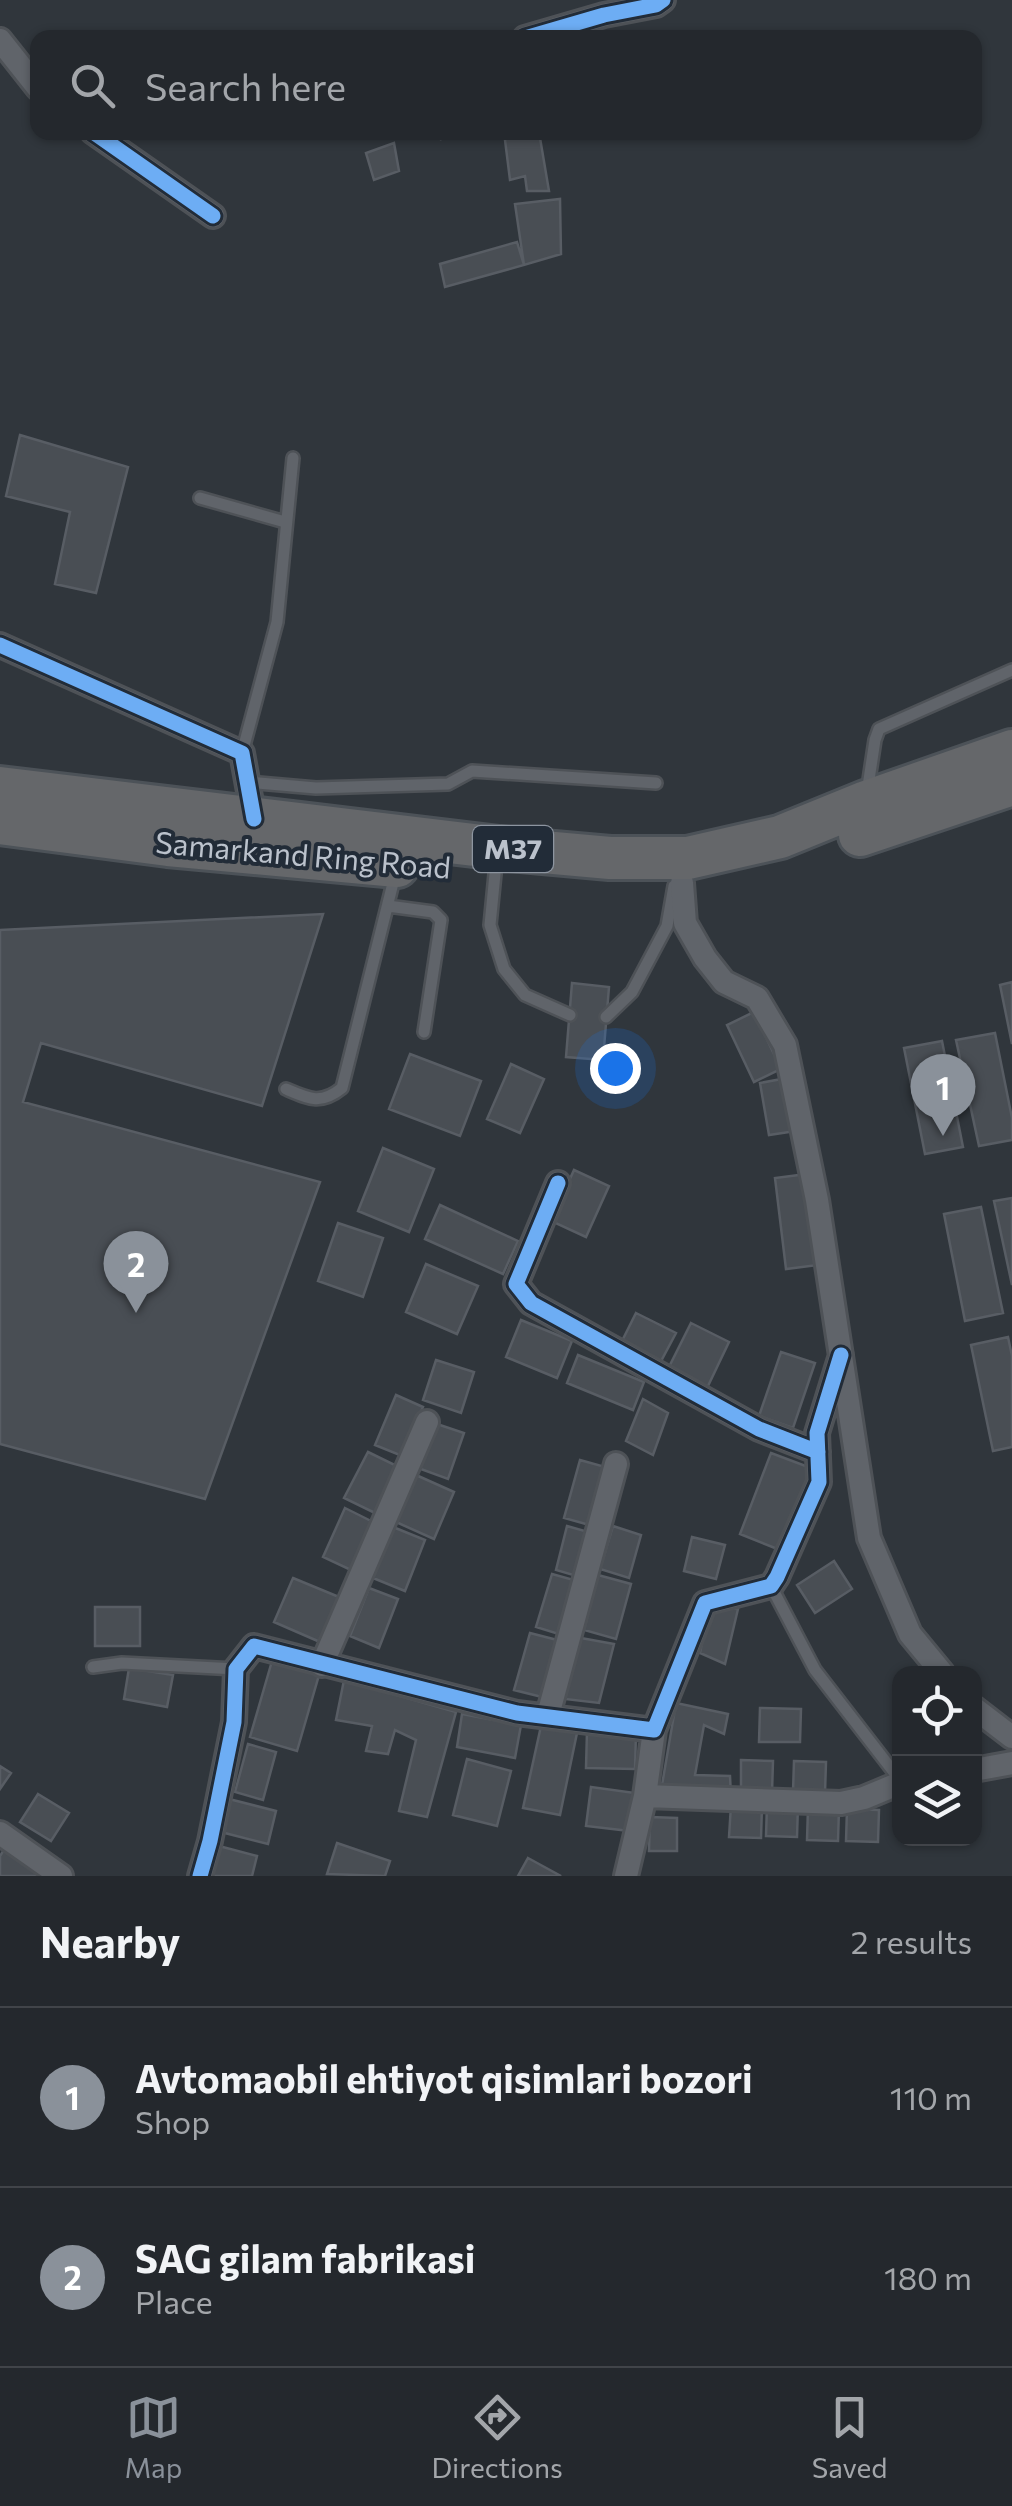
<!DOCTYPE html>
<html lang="en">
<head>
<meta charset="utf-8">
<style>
  :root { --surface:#24282d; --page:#2c3035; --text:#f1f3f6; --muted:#a3a6aa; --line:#414449; --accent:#8a919a }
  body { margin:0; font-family:Commissioner,sans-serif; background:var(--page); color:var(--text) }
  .controls { position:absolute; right:30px; bottom:30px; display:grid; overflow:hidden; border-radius:20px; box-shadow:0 2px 8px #0004 }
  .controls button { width:90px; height:90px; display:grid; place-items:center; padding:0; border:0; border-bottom:2px solid var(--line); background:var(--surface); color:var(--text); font:50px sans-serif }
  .you { position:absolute; left:615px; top:1068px; width:35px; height:35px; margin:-25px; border:8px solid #fff; border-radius:50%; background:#1a73e8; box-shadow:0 0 0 15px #1a73e833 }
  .badge { display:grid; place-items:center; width:65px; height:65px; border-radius:50%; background:var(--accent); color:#fff; font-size:32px; font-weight:700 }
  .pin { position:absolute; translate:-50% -82px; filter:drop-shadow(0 2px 5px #0008) }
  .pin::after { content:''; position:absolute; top:52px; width:35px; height:30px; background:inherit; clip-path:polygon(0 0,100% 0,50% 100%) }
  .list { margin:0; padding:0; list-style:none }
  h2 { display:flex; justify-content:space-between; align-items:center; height:130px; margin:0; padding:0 40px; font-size:42px }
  h2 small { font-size:32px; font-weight:400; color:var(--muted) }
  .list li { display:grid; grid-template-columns:65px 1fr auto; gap:30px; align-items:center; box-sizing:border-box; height:180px; padding:0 40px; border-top:2px solid var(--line) }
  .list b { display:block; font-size:38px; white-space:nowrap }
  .list p { margin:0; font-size:32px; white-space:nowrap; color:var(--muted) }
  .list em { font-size:32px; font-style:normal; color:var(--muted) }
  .icon { flex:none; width:55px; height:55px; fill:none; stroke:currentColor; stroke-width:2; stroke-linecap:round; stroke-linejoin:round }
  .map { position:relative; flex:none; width:1012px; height:1876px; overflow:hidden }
  .search { position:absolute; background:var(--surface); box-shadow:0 2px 8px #0004; left:30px; right:30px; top:30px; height:110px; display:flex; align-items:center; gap:25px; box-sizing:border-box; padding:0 35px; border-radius:20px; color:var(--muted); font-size:38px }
  .sheet { height:490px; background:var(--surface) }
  nav { display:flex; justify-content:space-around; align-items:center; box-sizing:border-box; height:140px; border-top:2px solid var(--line); background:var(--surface); font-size:28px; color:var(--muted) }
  nav a { display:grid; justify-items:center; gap:5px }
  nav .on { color:var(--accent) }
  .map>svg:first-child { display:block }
  .building { fill:#494e54; stroke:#585d64; stroke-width:2.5 }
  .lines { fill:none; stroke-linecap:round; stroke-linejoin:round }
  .lane-casing { stroke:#4e5257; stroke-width:16 }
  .street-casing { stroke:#4e5257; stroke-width:28 }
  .highway-casing { stroke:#4c5258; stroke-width:48 }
  .lane { stroke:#60646a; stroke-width:11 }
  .street { stroke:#60646a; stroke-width:22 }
  .highway { stroke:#65676a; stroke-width:42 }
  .cycleway-casing { stroke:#222c38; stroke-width:21 }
  .cycleway { stroke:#6dadf4; stroke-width:15 }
  .labels { text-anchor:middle; stroke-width:8; stroke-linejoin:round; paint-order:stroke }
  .shield { fill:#222c38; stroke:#8d95a0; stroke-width:2.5 }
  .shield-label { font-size:28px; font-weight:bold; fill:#bbc2cc }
  .street-label { font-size:30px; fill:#bbc2cc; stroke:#222c38 }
</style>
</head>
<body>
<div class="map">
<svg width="1012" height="1876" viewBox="0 0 1012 1876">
  <rect width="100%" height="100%" fill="#30363c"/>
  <path class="building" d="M 440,132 L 477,132 L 441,139 Z
    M 504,132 L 539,132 L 549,191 L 527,191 L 525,176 L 510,180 Z
    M 394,143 L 399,171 L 374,180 L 366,153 Z
    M 560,199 L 561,254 L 524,265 L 515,204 Z
    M 517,242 L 524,265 L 445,287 L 440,264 Z
    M 20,435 L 128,467 L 96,593 L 55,584 L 70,512 L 6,496 Z
    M 323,914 L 262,1106 L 41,1043 L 23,1102 L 320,1182 L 205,1499 L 0,1444 L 0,930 Z
    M 1012,982 L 1012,1044 L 1000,985 Z
    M 572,983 L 609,987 L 603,1060 L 566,1057 Z
    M 754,1012 L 781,1069 L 754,1082 L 727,1025 Z
    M 995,1033 L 1012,1118 L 1012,1140 L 979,1146 L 956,1040 Z
    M 942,1041 L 963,1147 L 925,1154 L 904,1048 Z
    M 410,1054 L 481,1081 L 460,1136 L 389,1109 Z
    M 511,1064 L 544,1079 L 520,1133 L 487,1119 Z
    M 787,1078 L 796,1131 L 769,1135 L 760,1083 Z
    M 383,1148 L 434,1169 L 409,1232 L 358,1211 Z
    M 574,1170 L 609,1186 L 586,1237 L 551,1221 Z
    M 807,1174 L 818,1265 L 786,1269 L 775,1178 Z
    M 1012,1198 L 1012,1285 L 994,1201 Z
    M 440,1205 L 518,1241 L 503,1274 L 425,1239 Z
    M 981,1207 L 1003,1313 L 965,1321 L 944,1214 Z
    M 338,1223 L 383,1238 L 363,1297 L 318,1281 Z
    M 426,1264 L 478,1286 L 457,1334 L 406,1312 Z
    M 636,1313 L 676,1333 L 660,1363 L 621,1343 Z
    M 521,1320 L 572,1341 L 557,1378 L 506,1357 Z
    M 691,1323 L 729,1342 L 707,1388 L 668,1369 Z
    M 1008,1337 L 1012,1356 L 1012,1447 L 993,1451 L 971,1345 Z
    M 781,1352 L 815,1363 L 793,1428 L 759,1416 Z
    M 578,1355 L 644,1382 L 633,1410 L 567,1383 Z
    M 436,1360 L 474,1372 L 461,1413 L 423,1400 Z
    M 396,1395 L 423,1407 L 402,1456 L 375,1445 Z
    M 643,1399 L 668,1413 L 653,1455 L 626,1441 Z
    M 434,1423 L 464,1433 L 448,1479 L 418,1468 Z
    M 368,1452 L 399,1467 L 375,1513 L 344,1498 Z
    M 771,1453 L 811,1468 L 780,1550 L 740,1534 Z
    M 580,1460 L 609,1468 L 593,1526 L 564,1518 Z
    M 416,1475 L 454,1492 L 434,1539 L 396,1522 Z
    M 345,1508 L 373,1522 L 351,1570 L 323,1557 Z
    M 567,1526 L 592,1533 L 580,1577 L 556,1570 Z
    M 613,1526 L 641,1535 L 629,1578 L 600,1569 Z
    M 393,1527 L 425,1540 L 405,1591 L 373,1578 Z
    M 692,1537 L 725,1545 L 716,1579 L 684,1571 Z
    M 834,1561 L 852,1589 L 815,1613 L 797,1585 Z
    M 552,1574 L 581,1582 L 565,1636 L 536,1627 Z
    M 598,1575 L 631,1584 L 616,1639 L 584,1630 Z
    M 293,1578 L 339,1597 L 320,1642 L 274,1622 Z
    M 369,1588 L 398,1599 L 379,1648 L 350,1636 Z
    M 95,1607 L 140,1607 L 140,1646 L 95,1646 Z
    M 709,1607 L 738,1609 L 725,1664 L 700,1653 Z
    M 530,1633 L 561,1641 L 546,1698 L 514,1690 Z
    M 581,1638 L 614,1644 L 599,1703 L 565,1699 Z
    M 272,1661 L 319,1675 L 297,1751 L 250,1737 Z
    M 129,1668 L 173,1675 L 167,1707 L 124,1699 Z
    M 344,1680 L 456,1712 L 427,1817 L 399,1811 L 416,1740 L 395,1730 L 388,1754 L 366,1751 L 372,1726 L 336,1720 Z
    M 676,1703 L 728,1714 L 724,1734 L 704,1725 L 695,1775 L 730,1776 L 731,1796 L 661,1791 Z
    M 760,1708 L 801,1709 L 800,1742 L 759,1742 Z
    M 462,1714 L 521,1725 L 515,1758 L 457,1747 Z
    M 541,1726 L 577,1733 L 560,1815 L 523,1808 Z
    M 587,1731 L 636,1733 L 635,1769 L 586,1768 Z
    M 248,1744 L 276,1752 L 263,1800 L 235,1792 Z
    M 467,1759 L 511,1771 L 497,1826 L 453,1815 Z
    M 741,1760 L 773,1761 L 772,1793 L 741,1792 Z
    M 794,1761 L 826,1762 L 825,1793 L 793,1792 Z
    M 0,1766 L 11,1773 L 0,1789 Z
    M 591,1787 L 635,1793 L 630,1831 L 586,1826 Z
    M 38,1794 L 69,1813 L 51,1841 L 20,1822 Z
    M 229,1799 L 276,1811 L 268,1844 L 221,1832 Z
    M 767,1804 L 798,1805 L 797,1837 L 766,1836 Z
    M 731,1805 L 762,1806 L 761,1838 L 729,1837 Z
    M 808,1808 L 839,1809 L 838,1841 L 807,1840 Z
    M 847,1809 L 879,1810 L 878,1842 L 846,1841 Z
    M 650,1817 L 677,1818 L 677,1851 L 649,1851 Z
    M 337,1843 L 390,1861 L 385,1876 L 327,1874 Z
    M 219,1846 L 257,1856 L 252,1876 L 211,1876 Z
    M 5,1848 L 40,1872 L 37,1876 L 0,1876 L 0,1856 Z
    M 528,1858 L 561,1876 L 518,1876 Z"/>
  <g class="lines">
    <defs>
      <path id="lane" d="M 200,498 L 285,522
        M 242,753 L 277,622 L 293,458
        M 247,782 L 316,788 L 448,784 L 472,771 L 656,783
        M 867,793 L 875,740 L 879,729 L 1012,670
        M 495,874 L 490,925 L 504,969 L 525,995 L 570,1015
        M 388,906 L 433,912 L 441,920 L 424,1032
        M 606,1017 L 632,992 L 667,926 L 674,886
        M 286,1089 C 309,1099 321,1105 342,1088 L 395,875
        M 771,1586 L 815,1670 L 900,1780
        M 93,1667 L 122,1663 L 236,1669"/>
      <path id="street" d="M 525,38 L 604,15 L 656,5 L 663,0
        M 0,40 L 38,88
        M 93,132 L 213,216
        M 0,645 L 242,753 L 254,819
        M 682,883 L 685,923 L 705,958 L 724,982 L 757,998 L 785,1045 L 817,1200 L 869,1538 L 910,1634 L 943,1674
        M 558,1183 L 516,1284 L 531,1303 L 759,1429 L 818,1452
        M 322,1665 L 427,1422
        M 974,1708 L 1012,1737
        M 548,1715 L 616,1464
        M 974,1770 L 1012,1763
        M 645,1796 L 654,1730
        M 0,1833 L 61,1876
        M 200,1876 L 210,1841 L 234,1722 L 236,1669 L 254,1646 L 517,1713 L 654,1730 L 705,1603 L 771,1586 L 777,1577 L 819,1482 L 817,1433 L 841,1355
        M 626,1876 L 645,1796 L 841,1803 L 864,1798 L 900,1783"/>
      <path id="highway" d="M 0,788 L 499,848 L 610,858 L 688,858 L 780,837 L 866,802 L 1012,751
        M 0,823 L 168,845 L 397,866
        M 860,835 L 1012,784"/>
    </defs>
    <use href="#lane" class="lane-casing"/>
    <use href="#street" class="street-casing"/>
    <use href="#highway" class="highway-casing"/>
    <use href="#lane" class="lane"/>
    <use href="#street" class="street"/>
    <use href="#highway" class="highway"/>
    <defs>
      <path id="cycleway" d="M 525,38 L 604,15 L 656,5 L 663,0
        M 93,132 L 213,216
        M 0,645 L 242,753 L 254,819
        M 558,1183 L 516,1284 L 531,1303 L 759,1429 L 818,1452
        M 200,1876 L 210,1841 L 234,1722 L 236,1669 L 254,1646 L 517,1713 L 654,1730 L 705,1603 L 771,1586 L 777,1577 L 819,1482 L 817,1433 L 841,1355"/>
    </defs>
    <use href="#cycleway" class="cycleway-casing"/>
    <use href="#cycleway" class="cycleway"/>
  </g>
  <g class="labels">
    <rect class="shield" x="473" y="826" width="80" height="46" rx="8"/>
    <g class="shield-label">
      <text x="513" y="859">M37</text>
    </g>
    <g class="street-label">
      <text transform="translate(303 856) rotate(5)" y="10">Samarkand Ring Road</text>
    </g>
  </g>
</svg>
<div class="controls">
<button><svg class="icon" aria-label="locate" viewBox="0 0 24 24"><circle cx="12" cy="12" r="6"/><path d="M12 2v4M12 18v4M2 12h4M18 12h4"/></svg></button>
<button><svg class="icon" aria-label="layers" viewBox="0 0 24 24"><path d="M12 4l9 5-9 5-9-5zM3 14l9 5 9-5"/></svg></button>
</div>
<div class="you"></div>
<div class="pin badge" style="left:943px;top:1136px">1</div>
<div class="pin badge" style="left:136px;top:1313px">2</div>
<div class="search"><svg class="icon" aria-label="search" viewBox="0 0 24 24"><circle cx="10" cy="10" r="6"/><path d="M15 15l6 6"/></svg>Search here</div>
</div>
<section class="sheet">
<h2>Nearby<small>2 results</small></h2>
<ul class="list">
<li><span class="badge">1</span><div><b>Avtomaobil ehtiyot qisimlari bozori</b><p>Shop</p></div><em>110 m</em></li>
<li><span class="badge">2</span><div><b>SAG gilam fabrikasi</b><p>Place</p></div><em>180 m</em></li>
</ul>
</section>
<nav>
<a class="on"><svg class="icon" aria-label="map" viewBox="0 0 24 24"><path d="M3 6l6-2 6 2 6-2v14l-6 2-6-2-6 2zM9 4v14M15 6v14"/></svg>Map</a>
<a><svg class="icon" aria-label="directions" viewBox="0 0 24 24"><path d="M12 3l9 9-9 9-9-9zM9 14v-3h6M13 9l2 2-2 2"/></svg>Directions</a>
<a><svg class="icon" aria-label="saved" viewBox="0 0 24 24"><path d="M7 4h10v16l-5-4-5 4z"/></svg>Saved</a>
</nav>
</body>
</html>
